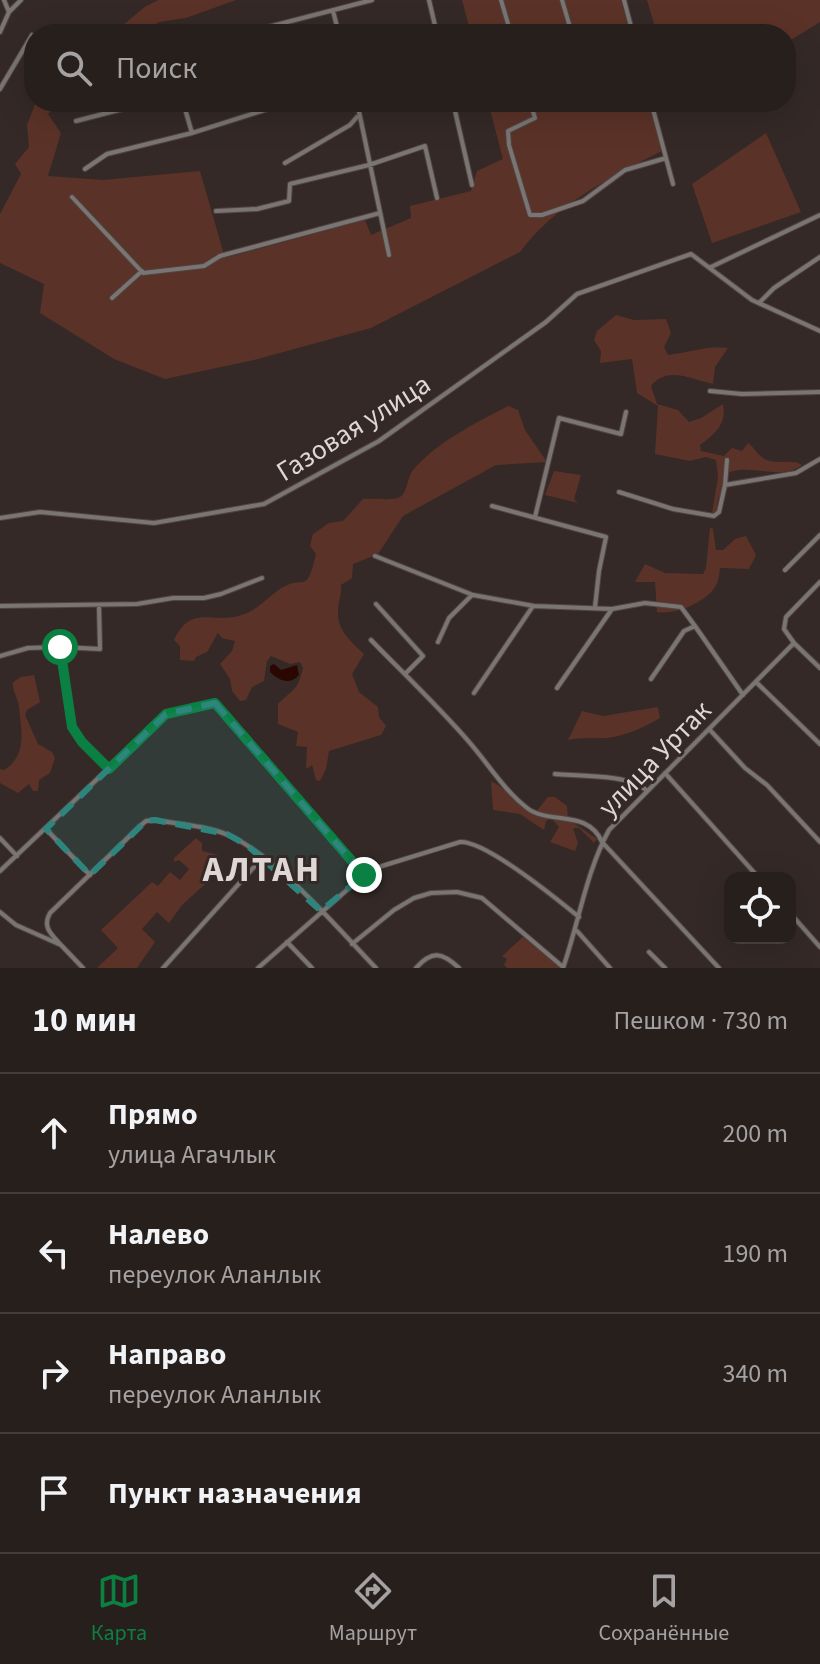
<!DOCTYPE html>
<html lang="ru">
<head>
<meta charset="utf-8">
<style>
  :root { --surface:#271f1c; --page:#332c29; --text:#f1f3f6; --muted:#a4a2a3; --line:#433d3b; --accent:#0b8043 }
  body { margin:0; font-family:"Source Sans 3",sans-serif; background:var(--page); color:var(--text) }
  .controls { position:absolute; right:24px; bottom:24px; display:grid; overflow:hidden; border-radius:16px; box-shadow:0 8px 32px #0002 }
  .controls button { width:72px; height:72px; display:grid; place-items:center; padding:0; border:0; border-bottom:2px solid var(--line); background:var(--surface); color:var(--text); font:40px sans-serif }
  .stop { position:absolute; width:24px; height:24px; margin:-18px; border:6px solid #0b8043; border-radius:50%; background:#fff }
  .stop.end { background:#0b8043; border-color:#fff; box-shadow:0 2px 8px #0008 }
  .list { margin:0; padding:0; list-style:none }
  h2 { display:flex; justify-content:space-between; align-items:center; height:104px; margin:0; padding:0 32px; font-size:34px }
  h2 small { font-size:26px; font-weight:400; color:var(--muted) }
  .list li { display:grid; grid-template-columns:52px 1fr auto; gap:24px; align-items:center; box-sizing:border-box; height:120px; padding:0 32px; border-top:2px solid var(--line) }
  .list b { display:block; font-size:30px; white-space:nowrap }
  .list p { margin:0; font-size:26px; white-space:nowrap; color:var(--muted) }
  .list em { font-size:26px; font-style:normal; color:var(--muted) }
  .icon { flex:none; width:44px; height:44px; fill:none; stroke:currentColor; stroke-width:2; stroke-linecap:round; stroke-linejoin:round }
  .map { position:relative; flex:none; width:820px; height:968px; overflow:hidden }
  .search { position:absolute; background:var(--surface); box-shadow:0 8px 32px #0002; left:24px; right:24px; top:24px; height:88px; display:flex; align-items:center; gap:20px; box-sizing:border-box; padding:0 28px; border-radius:32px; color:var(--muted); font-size:30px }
  .sheet { height:584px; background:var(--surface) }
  nav { display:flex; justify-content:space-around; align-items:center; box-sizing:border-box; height:112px; border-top:2px solid var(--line); background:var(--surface); font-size:22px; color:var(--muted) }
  nav a { display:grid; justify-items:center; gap:4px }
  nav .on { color:var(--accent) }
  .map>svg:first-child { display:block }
  .green { fill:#5b3227 }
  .water { fill:#2a0701 }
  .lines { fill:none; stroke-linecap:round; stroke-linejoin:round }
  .street-casing { stroke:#4f4542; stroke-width:6 }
  .street { stroke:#7a7473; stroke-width:4 }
  .route { stroke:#0b8043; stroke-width:10 }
  .marked { fill:#2e857d; fill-opacity:0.2; stroke:#2e857d; stroke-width:6; stroke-dasharray:16 10; stroke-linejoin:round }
  .labels { text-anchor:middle; stroke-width:6; stroke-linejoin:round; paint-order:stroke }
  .street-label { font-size:28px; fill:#dfd7d5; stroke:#342926 }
  .district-label { font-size:36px; font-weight:bold; letter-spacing:2px; fill:#dfd7d5; stroke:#342926 }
</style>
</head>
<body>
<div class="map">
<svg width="820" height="968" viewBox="0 0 820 968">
  <rect width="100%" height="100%" fill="#342926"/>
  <path class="green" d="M 159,0 L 236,0 L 186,18 L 159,22 L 139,34 L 112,34 L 146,6 Z
    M 462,0 L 621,0 L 630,34 L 471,34 Z
    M 647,0 L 820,0 L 820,22 L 786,43 L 786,34 L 657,34 Z
    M 36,102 L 61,102 L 48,114 L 61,133 L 48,176 L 103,180 L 200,171 L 225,258 L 365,220 L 371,235 L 411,218 L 410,206 L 471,191 L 477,171 L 503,159 L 488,102 L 648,102 L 662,151 C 609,178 556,204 520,252 L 371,328 L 254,360 L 165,379 L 114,359 L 40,313 L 44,284 L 0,263 L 0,214 L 21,174 L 15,164 L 29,147 L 27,125 Z
    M 766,133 L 801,212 L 712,243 L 692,184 Z
    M 616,315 L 634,320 L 666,319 L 671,333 L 664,347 L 668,355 C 688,353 709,345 728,348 L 715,367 L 713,384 C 692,380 668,365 651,386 L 657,404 L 678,410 L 689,422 L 701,418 L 723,404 C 727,424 715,434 700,445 L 701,451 L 724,456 L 732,448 L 742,451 L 748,443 C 754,447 757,454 763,458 C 775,466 791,458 802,465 C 782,481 753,464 730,472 L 718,499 L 717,511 L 712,513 L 718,477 L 716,460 L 706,457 L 690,461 L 655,454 L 658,406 L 637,393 L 632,359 L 600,363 L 601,351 L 594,340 L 597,331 Z
    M 508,406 L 518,410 L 525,430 L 547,462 L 496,465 L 403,516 L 378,554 L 353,564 L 352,578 L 341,585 C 342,595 338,602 338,611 C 337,631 351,641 364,654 L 352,674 L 359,692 L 378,707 L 379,717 L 386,726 L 381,735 L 329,751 L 326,769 L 320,781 L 316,780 L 312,765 L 306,769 L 307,747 L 296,746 L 298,732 L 278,724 L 278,704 C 293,688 297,693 303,668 L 300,662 L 290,664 L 271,656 L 267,661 L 264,681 L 252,687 L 246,700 L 240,701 L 232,691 L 230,679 L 220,664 L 232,651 L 235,641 L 222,638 L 218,633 L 207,652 L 196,657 L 194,661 L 180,660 L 180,646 L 174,640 C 191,605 209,623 238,616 C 257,612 266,598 280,589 C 305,573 306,597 316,554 L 310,546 L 313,534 L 329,523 L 343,521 L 363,499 C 372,498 393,501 400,497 C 408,492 407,476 414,469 C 438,441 476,423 508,406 Z
    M 554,471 L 581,475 L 574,499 L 578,503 L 545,495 Z
    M 710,527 L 713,529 L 716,550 L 723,550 L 735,539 L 746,536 L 756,555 L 749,569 L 720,568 C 719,575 719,581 715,587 C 705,603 675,615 657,612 L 655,582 L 635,582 L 645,564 L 665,573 L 703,574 L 706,568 Z
    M 34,675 L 40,702 L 27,710 L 25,715 L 38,744 L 52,752 L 55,758 L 50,773 L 39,780 L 38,791 L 33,791 L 29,784 L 18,793 L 0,783 L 0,769 L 4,770 C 28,756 21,728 19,707 C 18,697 12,692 13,682 L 21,677 Z
    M 658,707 L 660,718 C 645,727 625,736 607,738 C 593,739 582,737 568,740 L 582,711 L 603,716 Z
    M 491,781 C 509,789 516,807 534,814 L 548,797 L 555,797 L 567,806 L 568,819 L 597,839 L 594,843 L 579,828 L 573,828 L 578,843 L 575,851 L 550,842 L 559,827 L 551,818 L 546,821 L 544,830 L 520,814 L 493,810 Z
    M 196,838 L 202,843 L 202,851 L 218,855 L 223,868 L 182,905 L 169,923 L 157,912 L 142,929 L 155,942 L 137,968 L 97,968 L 118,948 L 101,930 L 152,882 L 158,886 L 170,872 L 180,880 L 189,869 L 179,860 L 174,862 L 174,858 Z
    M 523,937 L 559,967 L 559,968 L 507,968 L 504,965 L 507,959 L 502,956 Z"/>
  <path class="water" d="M 274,664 L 281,670 L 297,665 L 299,675 C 290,686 278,680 270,672 L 270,666 Z"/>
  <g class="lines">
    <defs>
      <path id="street" d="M 4,0 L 9,12
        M 429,0 L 437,34
        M 501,0 L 511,34
        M 562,0 L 572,34
        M 624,0 L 633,34
        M 333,11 L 339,34
        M 0,32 L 9,12 L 21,0
        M 241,34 L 372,0
        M 0,89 L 32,35
        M 183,102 L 192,133
        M 357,102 L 389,255
        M 453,102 L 472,185
        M 530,102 L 535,118 L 508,131 L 509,145 L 530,215 L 542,215 L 583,201 L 625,170 L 666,158
        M 651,102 L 673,184
        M 76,121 L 150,102
        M 285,163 L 350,125 L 357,117
        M 85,169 L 107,154 L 192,133 L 290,102
        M 72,197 L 143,273 L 204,266 L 220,256 L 380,213
        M 216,211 L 257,209 L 289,201 L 290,184 L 369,165 L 425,146 L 437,198
        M 711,267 L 820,215
        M 112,298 L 142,271
        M 759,303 L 774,288 L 820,257
        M 710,391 L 742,394 L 820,392
        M 725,485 L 727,460
        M 619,492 L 673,509 L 714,516 L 719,512 L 725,485 L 796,473 L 820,459
        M 492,506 L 606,537 L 599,571 L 595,607
        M 535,517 L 559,418 L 621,434 L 626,412
        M 0,518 L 40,512 L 154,523 L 264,504 L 379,441 L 546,322 L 577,294 L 691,254 L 752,300 L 820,331
        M 375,556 L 473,595 L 534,606 L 612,609
        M 785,570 L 820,535
        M 820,582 L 786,617 L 784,629 L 794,643 L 820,668
        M 376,604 L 423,656 L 405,674
        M 0,606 L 137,604 L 173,598 L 204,598 L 221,594 L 262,578
        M 371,640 C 404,674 439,707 470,743 C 489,765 504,790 527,808 C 549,825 588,809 602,842 L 719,968
        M 438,642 L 449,618 L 472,595
        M 60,647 L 100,649 L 99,605
        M 0,656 L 28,648 L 60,647 L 72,727 L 82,742 L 109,769
        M 651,679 L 684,631 L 695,626 L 743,695
        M 756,682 L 820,744
        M 557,688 L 612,609 L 645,603 L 681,607 L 695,626
        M 474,693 L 533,606
        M 710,730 L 745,768 L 767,785 L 820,842
        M 665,773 L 759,878
        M 555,774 C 579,776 630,774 647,791
        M 46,829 L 90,875
        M 0,838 L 17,856
        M 0,871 L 166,714 L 213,703 L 217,704 L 364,875
        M 0,912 L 16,925 L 61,945 L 83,968
        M 790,913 L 820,947
        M 577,931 L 610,968
        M 287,942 L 312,968
        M 352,944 L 394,910 L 414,898 L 431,893 L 457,892 L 482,898 L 563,967
        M 61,945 C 51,934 42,927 50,913 L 140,826 L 146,821 L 155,820 C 179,824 207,826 228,835 C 277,856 338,929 376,968
        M 649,952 L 665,968
        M 163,968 L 263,857
        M 258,968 L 364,875 L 382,866 L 460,842 C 485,840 557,899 579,917
        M 416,968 C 432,950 442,952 459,968
        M 563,968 C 579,922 586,872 609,830 L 794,643"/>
    </defs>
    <use href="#street" class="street-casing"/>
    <use href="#street" class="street"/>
  </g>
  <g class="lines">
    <path class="route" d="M 60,647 L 72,727 L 82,742 L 109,769 L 166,714 L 215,703 L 364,875"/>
  </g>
  <path class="marked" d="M 215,703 L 364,875 L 321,911 L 248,846 L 227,834 L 155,820 L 146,821 L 90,875 L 46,829 L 166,714 Z"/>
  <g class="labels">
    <g class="street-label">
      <text transform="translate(353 427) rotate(-32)" y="10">Газовая улица</text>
      <text transform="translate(654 758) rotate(-46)" y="10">улица Уртак</text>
    </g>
    <g class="district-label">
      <text x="262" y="881">АЛТАН</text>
    </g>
  </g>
</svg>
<div class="controls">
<button><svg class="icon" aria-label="locate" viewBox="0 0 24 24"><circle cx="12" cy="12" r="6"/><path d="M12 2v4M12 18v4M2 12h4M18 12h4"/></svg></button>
</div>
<div class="stop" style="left:60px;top:647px"></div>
<div class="stop end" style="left:364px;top:875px"></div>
<div class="search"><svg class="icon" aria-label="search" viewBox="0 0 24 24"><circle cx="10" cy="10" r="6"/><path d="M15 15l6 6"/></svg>Поиск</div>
</div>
<section class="sheet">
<h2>10 мин<small>Пешком · 730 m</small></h2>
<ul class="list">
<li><svg class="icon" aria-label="ahead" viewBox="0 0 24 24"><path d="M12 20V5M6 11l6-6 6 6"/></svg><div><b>Прямо</b><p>улица Агачлык</p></div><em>200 m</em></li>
<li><svg class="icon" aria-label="left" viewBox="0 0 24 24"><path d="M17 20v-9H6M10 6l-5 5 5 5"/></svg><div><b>Налево</b><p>переулок Аланлык</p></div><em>190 m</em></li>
<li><svg class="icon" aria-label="right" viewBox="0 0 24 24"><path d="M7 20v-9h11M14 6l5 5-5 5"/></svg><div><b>Направо</b><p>переулок Аланлык</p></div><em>340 m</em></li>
<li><svg class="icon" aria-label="arrive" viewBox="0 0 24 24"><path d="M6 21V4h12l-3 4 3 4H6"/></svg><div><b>Пункт назначения</b></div></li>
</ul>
</section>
<nav>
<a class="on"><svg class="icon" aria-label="map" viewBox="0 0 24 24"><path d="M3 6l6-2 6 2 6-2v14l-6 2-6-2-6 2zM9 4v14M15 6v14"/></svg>Карта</a>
<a><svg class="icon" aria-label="directions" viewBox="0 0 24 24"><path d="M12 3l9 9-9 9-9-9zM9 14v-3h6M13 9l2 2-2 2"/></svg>Маршрут</a>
<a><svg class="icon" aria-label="saved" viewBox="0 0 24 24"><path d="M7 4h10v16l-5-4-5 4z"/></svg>Сохранённые</a>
</nav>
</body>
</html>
